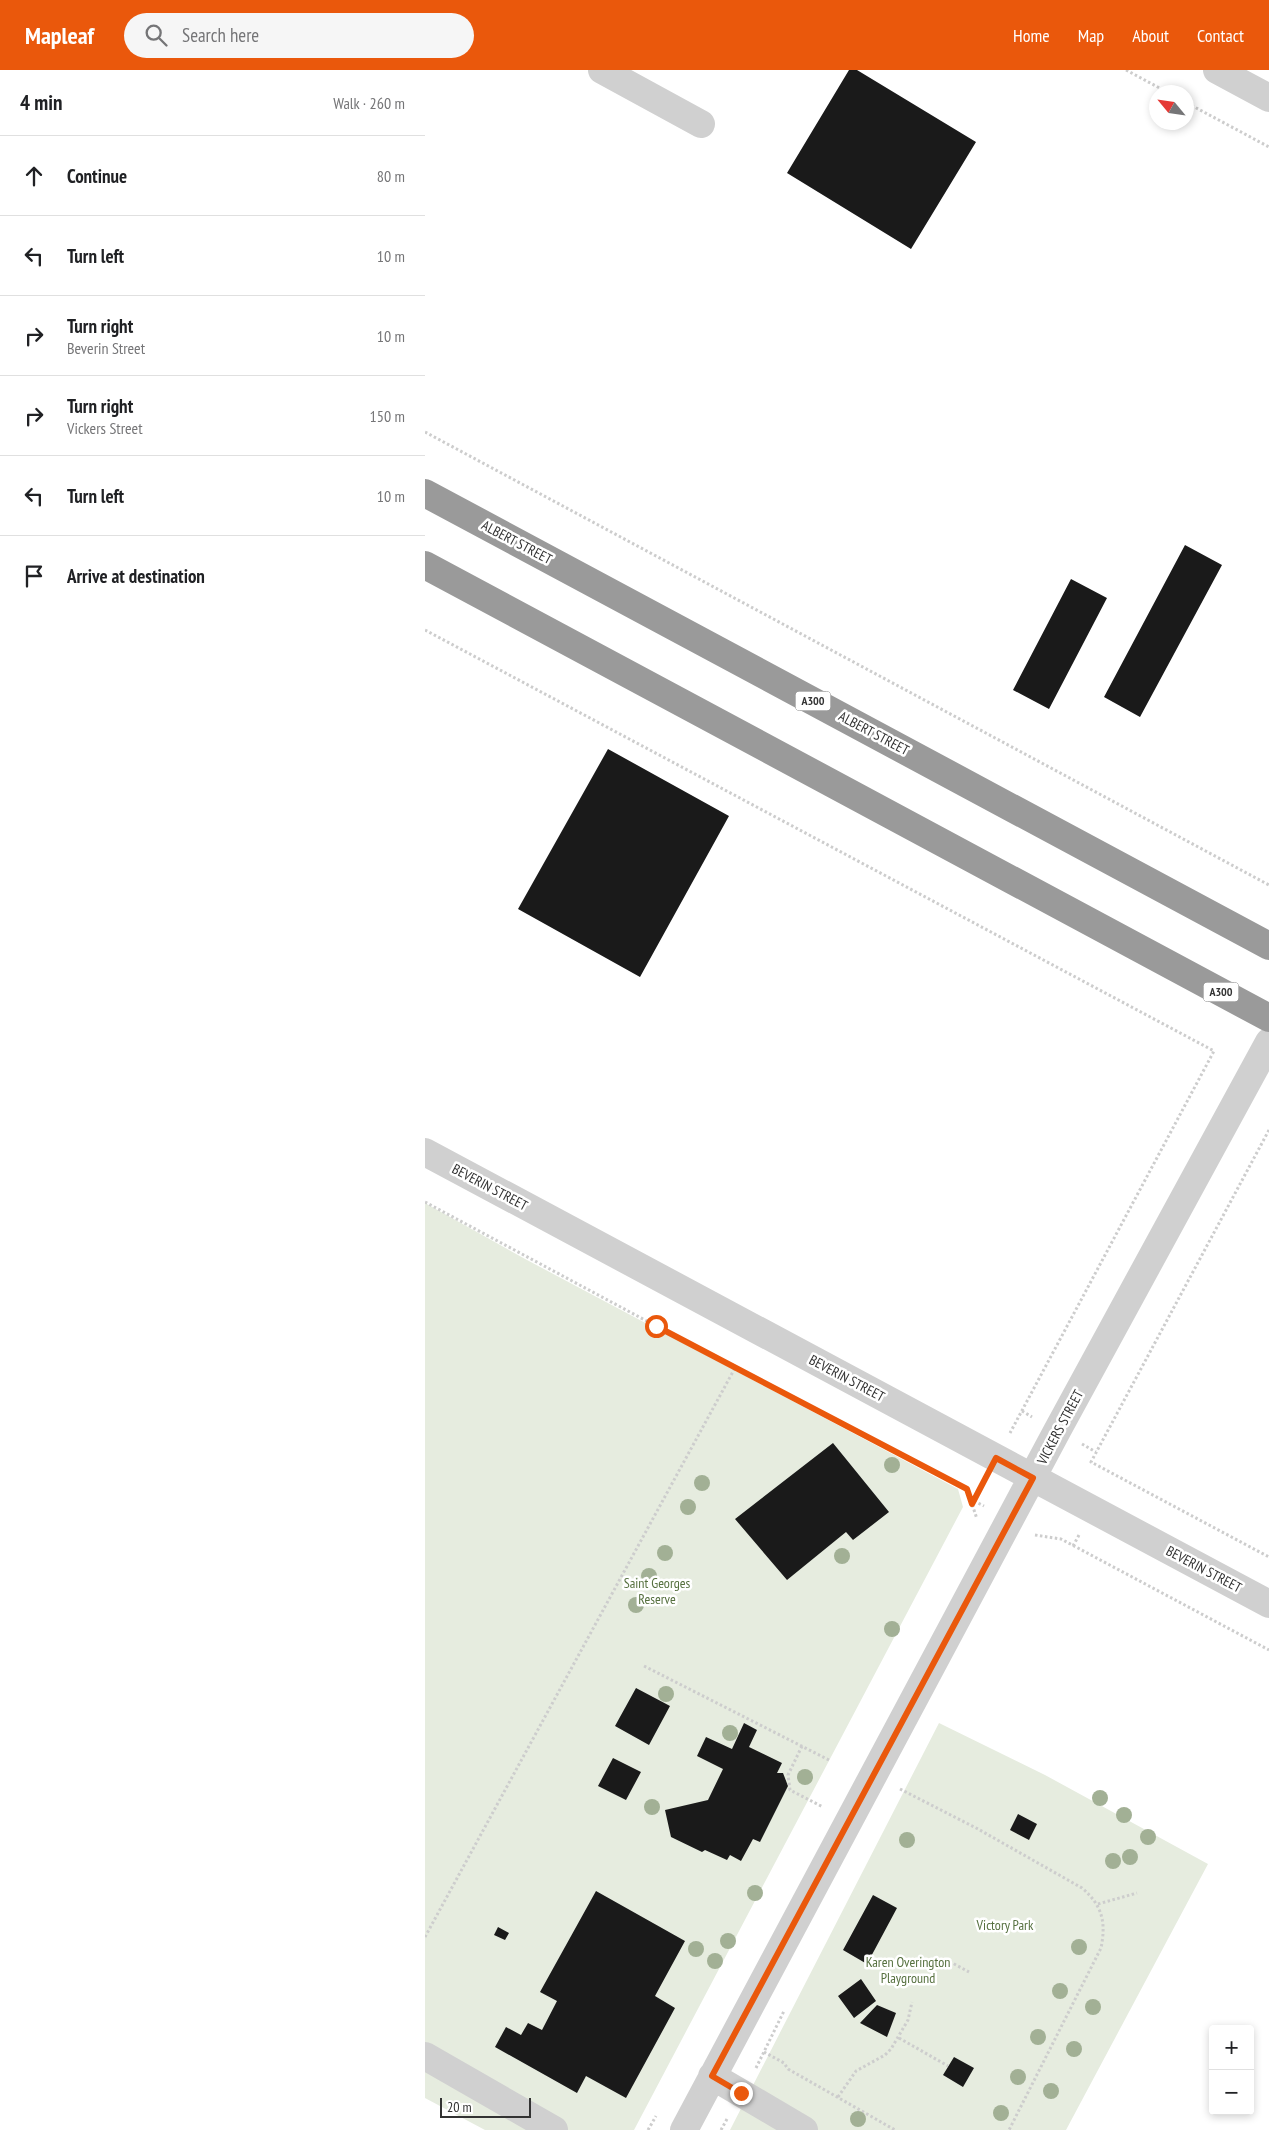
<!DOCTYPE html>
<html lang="en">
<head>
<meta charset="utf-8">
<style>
  :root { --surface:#fff; --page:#f6f6f6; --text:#202124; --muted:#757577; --line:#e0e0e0; --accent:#ea580c }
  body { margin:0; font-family:"PT Sans Narrow",sans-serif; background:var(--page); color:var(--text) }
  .controls { position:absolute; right:15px; bottom:15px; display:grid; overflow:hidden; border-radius:5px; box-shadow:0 2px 8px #0003 }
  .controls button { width:45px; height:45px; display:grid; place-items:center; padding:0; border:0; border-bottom:1px solid var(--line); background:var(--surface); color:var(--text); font:25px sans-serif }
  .compass { position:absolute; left:724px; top:15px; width:45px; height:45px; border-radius:50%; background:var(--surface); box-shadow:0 2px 8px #0003; rotate:299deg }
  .scale { position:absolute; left:15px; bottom:12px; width:91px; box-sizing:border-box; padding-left:5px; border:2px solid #333; border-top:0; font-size:14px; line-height:18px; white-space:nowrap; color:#333; -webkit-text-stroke:4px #fff; paint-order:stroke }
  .stop { position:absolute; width:15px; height:15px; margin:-11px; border:4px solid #ea580c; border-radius:50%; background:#fff }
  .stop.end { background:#ea580c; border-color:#fff; box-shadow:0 1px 5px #0008 }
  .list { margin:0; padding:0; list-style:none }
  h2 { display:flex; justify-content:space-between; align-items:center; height:65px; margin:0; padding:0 20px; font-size:21px }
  h2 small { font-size:16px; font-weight:400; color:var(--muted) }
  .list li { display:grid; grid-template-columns:32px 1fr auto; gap:15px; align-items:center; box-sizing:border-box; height:80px; padding:0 20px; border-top:1px solid var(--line) }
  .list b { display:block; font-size:19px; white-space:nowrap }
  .list p { margin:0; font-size:16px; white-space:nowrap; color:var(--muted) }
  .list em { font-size:16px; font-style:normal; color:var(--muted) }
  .icon { flex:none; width:28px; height:28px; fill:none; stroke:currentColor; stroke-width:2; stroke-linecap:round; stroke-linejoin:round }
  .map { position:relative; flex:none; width:844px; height:2060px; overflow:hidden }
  header { display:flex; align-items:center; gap:30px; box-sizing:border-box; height:70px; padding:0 25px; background:var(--accent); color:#fff }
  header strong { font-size:24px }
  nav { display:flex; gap:28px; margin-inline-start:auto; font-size:18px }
  .search { width:350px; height:45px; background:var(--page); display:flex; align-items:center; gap:12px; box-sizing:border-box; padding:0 18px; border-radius:28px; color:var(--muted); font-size:19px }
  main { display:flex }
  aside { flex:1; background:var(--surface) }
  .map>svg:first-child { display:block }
  .green { fill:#e6ecdf }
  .building { fill:#1a1a1a }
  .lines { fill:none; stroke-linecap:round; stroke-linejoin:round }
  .path { stroke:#cdcdcd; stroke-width:3; stroke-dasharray:2.5 2.5; stroke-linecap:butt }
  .minor { stroke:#d0d0d0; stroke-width:28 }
  .highway { stroke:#9a9a9a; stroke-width:28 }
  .tree { fill:#a2b095 }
  .route { stroke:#ea580c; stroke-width:6 }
  .labels { text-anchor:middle; stroke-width:5; stroke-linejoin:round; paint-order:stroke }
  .shield { fill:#fff; stroke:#707070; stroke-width:1 }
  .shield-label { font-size:12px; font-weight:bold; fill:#333 }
  .street-label { font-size:14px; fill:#333; stroke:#fff }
  .park-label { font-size:14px; fill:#56703f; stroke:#fff }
</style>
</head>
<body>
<header>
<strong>Mapleaf</strong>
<div class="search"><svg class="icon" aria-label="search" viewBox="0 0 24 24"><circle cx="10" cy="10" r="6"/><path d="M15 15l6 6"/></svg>Search here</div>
<nav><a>Home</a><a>Map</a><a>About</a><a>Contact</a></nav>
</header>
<main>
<aside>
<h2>4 min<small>Walk · 260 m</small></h2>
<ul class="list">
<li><svg class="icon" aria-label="ahead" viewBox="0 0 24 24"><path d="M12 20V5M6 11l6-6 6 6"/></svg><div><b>Continue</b></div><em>80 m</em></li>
<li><svg class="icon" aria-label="left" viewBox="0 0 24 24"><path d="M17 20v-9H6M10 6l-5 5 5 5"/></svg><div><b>Turn left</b></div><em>10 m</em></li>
<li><svg class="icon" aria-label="right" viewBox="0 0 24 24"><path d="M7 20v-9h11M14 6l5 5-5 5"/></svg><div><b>Turn right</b><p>Beverin Street</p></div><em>10 m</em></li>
<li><svg class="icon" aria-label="right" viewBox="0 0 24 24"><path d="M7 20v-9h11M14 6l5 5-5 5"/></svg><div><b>Turn right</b><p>Vickers Street</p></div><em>150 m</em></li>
<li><svg class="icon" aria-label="left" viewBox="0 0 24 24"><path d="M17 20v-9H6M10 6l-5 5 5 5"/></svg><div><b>Turn left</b></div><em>10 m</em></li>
<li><svg class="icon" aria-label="arrive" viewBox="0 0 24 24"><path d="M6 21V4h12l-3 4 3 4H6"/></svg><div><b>Arrive at destination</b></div></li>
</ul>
</aside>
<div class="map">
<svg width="844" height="2060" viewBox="0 0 844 2060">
  <rect width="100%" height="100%" fill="#fff"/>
  <path class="green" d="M 0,1133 L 102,1190 L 533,1419 L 538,1437 L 209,2060 L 60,2060 L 0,2028 Z
    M 514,1653 L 620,1705 L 783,1794 L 641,2060 L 305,2060 Z"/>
  <path class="building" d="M 424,0 L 432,0 L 551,72 L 486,179 L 362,103 Z
    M 760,475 L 797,495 L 715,647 L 679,627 Z
    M 646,509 L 682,528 L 624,639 L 588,620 Z
    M 183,679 L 304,746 L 215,907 L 93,839 Z
    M 408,1373 L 464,1442 L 428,1470 L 421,1462 L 362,1510 L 310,1449 Z
    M 211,1618 L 245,1636 L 224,1675 L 190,1656 Z
    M 319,1653 L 332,1660 L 324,1677 L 357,1693 L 352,1703 L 358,1703 L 363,1716 L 335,1772 L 328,1769 L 316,1791 L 305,1785 L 302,1790 L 280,1780 L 277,1782 L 246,1767 L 240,1740 L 283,1730 L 298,1699 L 272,1686 L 281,1667 L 307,1679 Z
    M 188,1688 L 216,1702 L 201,1730 L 173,1716 Z
    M 593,1744 L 612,1754 L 604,1770 L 585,1760 Z
    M 171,1821 L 260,1871 L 230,1926 L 250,1938 L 201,2028 L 161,2006 L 152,2023 L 70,1977 L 81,1957 L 96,1965 L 103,1953 L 117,1960 L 132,1931 L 115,1922 Z
    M 448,1825 L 472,1838 L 442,1894 L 418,1880 Z
    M 73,1857 L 84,1863 L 80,1870 L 69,1865 Z
    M 436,1909 L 451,1931 L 429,1948 L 413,1926 Z
    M 452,1935 L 471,1943 L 462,1967 L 435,1953 Z
    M 529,1987 L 549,1998 L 538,2017 L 518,2005 Z"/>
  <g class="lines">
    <path class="path" d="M 701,0 L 742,22
      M 762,33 L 844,77
      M 0,362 L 844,815
      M 0,560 L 789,981 L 585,1363
      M 844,1060 L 666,1392 L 844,1487
      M 0,1132 L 231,1256 L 542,1419 L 552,1449
      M 597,1341 L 607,1347
      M 657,1374 L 671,1382
      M 549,1431 L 559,1436
      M 547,1434 L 557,1414
      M 610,1465 L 636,1469 L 844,1580
      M 648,1476 L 654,1465
      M 219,1596 L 404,1690
      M 377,1676 L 363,1705 L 365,1720 L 398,1737
      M 475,1719 L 553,1759 L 657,1818 C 678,1836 681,1853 676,1878 L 584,2060
      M 673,1834 L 712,1823
      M 0,1867 L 310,1298
      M 520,1889 L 544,1902
      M 474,1968 L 523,1996
      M 339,1982 L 359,1993 L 363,1999 L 470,2060
      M 331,1998 L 359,1941
      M 413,2027 L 431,2001 L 460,1985 L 466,1979 L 483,1950 L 487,1932
      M 223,2060 L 231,2046
      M 296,2060 L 302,2049"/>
    <path class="minor" d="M 177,0 L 276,54
      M 792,0 L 844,28
      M 0,1082 L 844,1534
      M 0,1986 L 129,2060
      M 287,2006 L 379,2060
      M 259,2060 L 632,1361 L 844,972"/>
    <path class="highway" d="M 0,423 L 844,876
      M 0,495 L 844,948"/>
  </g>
  <g class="tree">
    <circle cx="467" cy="1395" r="8"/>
    <circle cx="277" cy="1413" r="8"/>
    <circle cx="263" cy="1437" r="8"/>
    <circle cx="240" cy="1483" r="8"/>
    <circle cx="417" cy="1486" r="8"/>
    <circle cx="224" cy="1506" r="8"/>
    <circle cx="211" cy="1535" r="8"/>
    <circle cx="467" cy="1559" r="8"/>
    <circle cx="241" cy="1624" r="8"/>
    <circle cx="305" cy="1663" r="8"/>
    <circle cx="380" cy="1707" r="8"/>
    <circle cx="675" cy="1728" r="8"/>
    <circle cx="227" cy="1737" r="8"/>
    <circle cx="699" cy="1745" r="8"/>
    <circle cx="723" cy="1767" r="8"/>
    <circle cx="482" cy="1770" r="8"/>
    <circle cx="705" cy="1787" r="8"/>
    <circle cx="688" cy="1791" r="8"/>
    <circle cx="330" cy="1823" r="8"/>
    <circle cx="303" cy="1871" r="8"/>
    <circle cx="654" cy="1877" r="8"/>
    <circle cx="271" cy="1879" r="8"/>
    <circle cx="290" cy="1891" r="8"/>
    <circle cx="635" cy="1921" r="8"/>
    <circle cx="668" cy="1937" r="8"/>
    <circle cx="613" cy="1967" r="8"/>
    <circle cx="649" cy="1979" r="8"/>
    <circle cx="593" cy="2007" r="8"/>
    <circle cx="626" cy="2021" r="8"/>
    <circle cx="576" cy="2043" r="8"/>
    <circle cx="433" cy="2049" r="8"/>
  </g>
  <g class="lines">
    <path class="route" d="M 231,1256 L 542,1419 L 547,1434 L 571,1388 L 608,1408 L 287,2006 L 316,2023"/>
  </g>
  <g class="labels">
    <g class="shield">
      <rect x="370.5" y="621.5" width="35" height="19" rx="4"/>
      <rect x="778.5" y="912.5" width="35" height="19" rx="4"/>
    </g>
    <g class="shield-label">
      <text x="388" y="635">A300</text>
      <text x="796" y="926">A300</text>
    </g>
    <g class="street-label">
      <text transform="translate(92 472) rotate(28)" y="5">ALBERT STREET</text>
      <text transform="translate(449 663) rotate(28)" y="5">ALBERT STREET</text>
      <text transform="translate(65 1117) rotate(28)" y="5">BEVERIN STREET</text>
      <text transform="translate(422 1308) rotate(28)" y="5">BEVERIN STREET</text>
      <text transform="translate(635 1357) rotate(-62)" y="5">VICKERS STREET</text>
      <text transform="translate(779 1499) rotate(28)" y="5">BEVERIN STREET</text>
    </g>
    <g class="park-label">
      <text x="232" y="1518">Saint Georges<tspan x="232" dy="16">Reserve</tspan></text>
      <text x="580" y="1860">Victory Park</text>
      <text x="483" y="1897">Karen Overington<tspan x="483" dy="16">Playground</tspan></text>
    </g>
  </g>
</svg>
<div class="controls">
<button>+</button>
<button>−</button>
</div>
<svg class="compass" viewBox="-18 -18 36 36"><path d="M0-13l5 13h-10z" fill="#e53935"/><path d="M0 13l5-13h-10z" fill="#757577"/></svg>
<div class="scale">20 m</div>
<div class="stop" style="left:231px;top:1256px"></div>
<div class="stop end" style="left:316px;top:2023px"></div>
</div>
</main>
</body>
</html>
